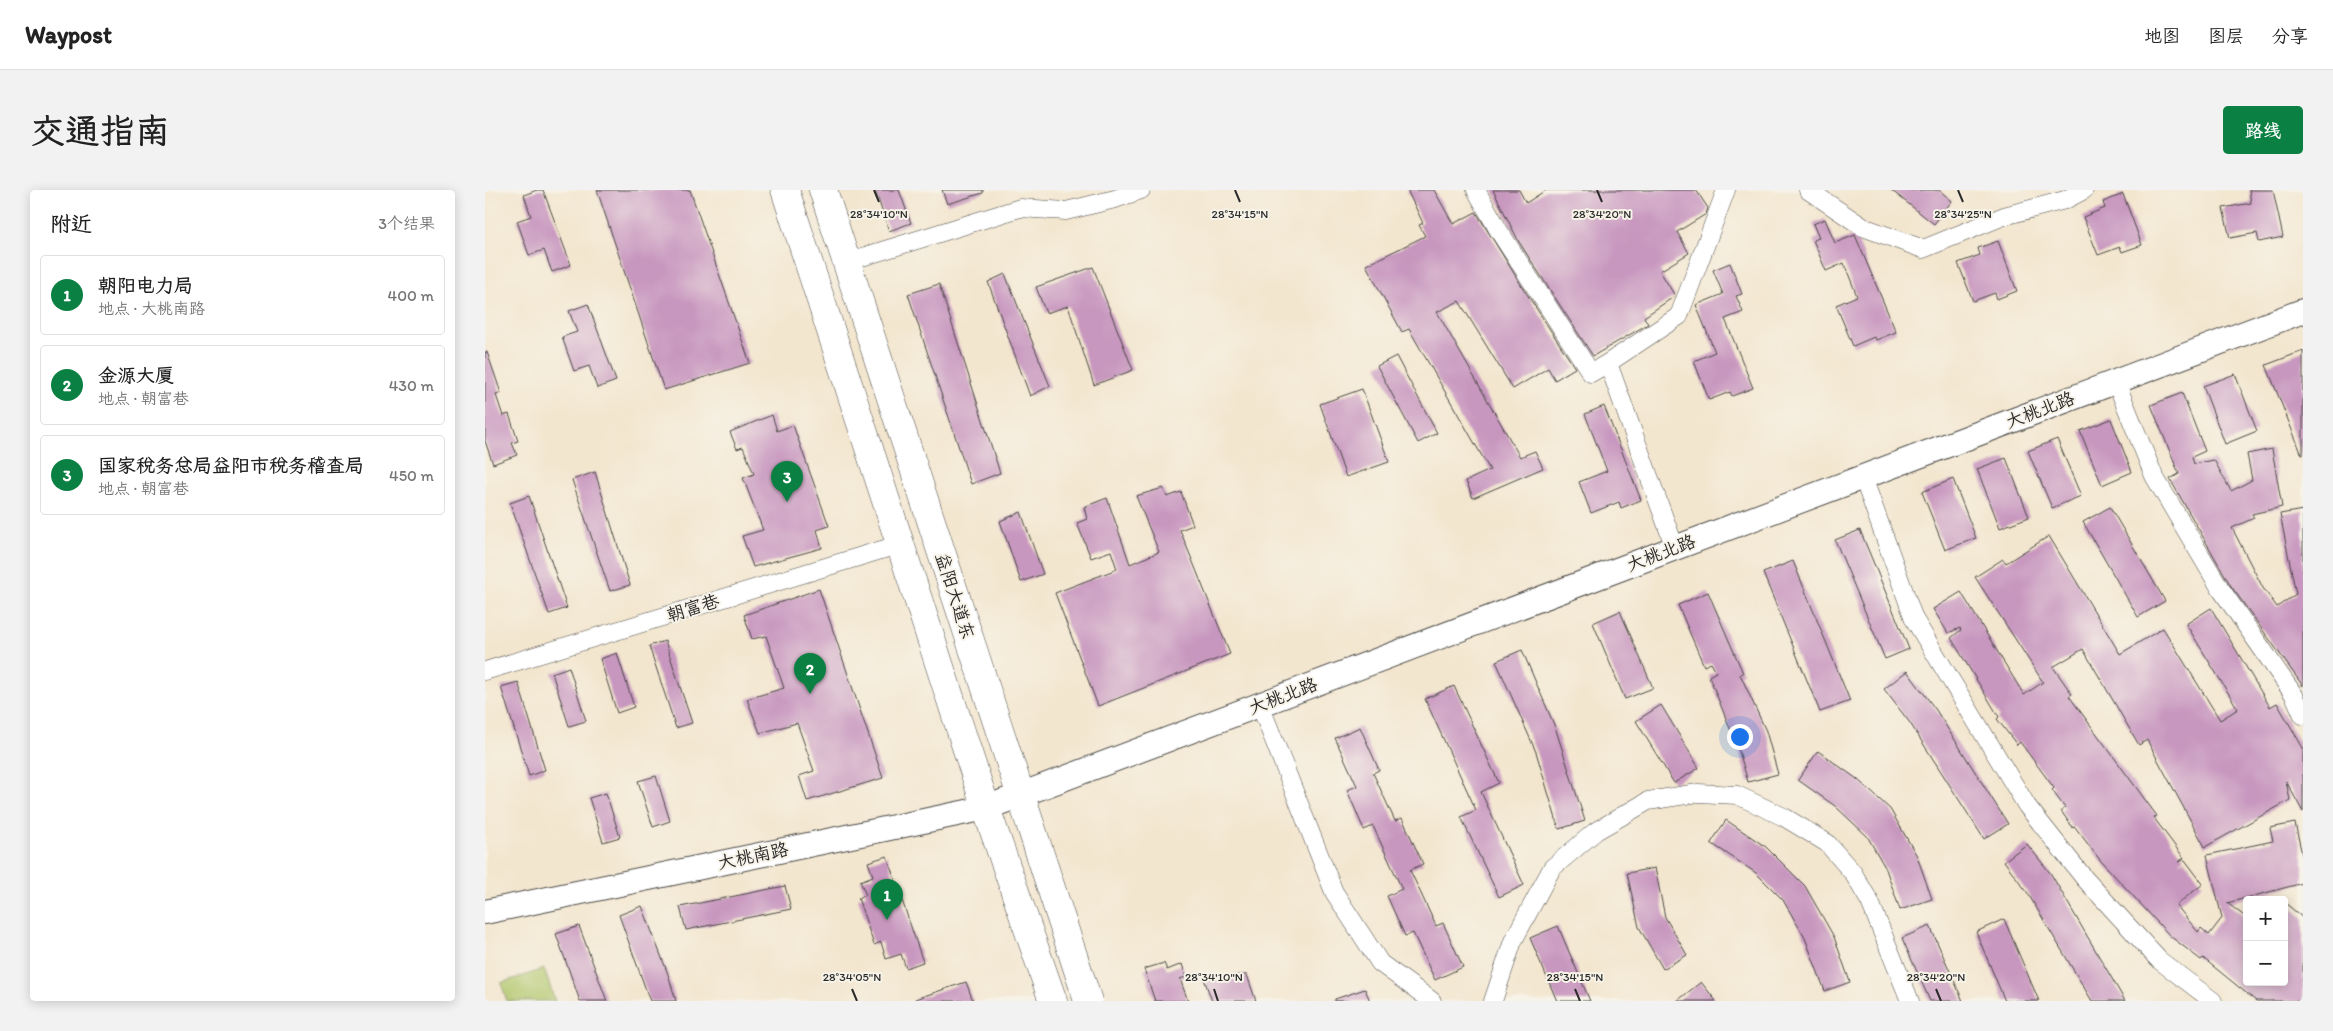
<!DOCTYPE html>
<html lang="zh">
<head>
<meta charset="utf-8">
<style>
  :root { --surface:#fff; --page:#f2f2f2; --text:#222; --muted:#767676; --line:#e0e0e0; --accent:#0b8043 }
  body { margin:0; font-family:Itim,"LXGW WenKai TC",sans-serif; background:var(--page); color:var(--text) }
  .controls { position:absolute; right:15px; bottom:15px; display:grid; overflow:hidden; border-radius:5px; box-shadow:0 2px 12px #0003 }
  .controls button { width:45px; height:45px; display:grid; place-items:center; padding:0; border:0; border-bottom:1px solid var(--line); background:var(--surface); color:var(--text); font:25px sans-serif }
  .you { position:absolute; left:1254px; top:546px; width:18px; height:18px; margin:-12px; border:4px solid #fff; border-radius:50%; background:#1a73e8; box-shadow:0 0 0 8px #1a73e833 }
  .badge { display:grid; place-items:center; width:32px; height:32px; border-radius:50%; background:var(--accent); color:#fff; font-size:16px; font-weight:700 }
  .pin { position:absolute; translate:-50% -41px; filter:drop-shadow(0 1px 2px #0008) }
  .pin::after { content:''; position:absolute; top:26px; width:18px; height:15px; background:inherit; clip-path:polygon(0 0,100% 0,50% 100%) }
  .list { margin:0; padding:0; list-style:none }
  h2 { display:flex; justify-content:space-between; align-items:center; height:65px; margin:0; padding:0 20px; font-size:21px }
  h2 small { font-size:16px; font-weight:400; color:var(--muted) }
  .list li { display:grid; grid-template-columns:32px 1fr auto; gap:15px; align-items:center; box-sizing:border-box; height:80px; margin:0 10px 10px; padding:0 10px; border:1px solid var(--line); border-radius:5px }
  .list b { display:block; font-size:19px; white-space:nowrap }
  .list p { margin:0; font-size:16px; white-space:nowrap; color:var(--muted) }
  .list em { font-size:16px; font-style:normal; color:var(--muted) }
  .map { position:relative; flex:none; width:1818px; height:811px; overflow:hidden; border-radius:5px }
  header { display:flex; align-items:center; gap:30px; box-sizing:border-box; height:70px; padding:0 25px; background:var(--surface); border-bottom:1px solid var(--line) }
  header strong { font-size:24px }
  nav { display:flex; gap:28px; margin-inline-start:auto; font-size:18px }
  .intro { display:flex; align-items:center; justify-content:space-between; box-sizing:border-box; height:120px; padding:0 30px }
  h1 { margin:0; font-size:35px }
  .button { padding:12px 22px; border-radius:5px; background:var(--accent); color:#fff; font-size:18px; font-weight:700 }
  main { display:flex; gap:30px; padding:0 30px }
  aside { flex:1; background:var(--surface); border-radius:5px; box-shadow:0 2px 12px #0003 }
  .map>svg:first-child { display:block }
  .green { fill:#b1c66a; stroke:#6e784a }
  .building { fill:#c897bf }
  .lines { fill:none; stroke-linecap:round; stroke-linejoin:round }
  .street-casing { stroke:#494744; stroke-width:19 }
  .secondary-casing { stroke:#494744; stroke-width:26 }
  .primary-casing { stroke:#494744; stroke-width:29 }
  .street { stroke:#fff; stroke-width:18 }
  .secondary { stroke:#fff; stroke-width:24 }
  .primary { stroke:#fff; stroke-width:28 }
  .ticks { fill:none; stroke:#2b2b2b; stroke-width:2 }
  .labels { text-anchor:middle; stroke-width:4; stroke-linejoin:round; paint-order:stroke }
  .street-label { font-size:18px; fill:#2b2b2b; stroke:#f7f3e8 }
  .ticks-label { font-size:12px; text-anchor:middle; fill:#2b2b2b; stroke:#f7f3e8; stroke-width:4; stroke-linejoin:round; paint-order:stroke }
</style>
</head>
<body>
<header>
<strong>Waypost</strong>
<nav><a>地图</a><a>图层</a><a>分享</a></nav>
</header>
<div class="intro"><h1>交通指南</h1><a class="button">路线</a></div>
<main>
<aside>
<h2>附近<small>3个结果</small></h2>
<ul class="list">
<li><span class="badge">1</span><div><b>朝阳电力局</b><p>地点 · 大桃南路</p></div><em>400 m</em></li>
<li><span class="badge">2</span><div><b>金源大厦</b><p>地点 · 朝富巷</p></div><em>430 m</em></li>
<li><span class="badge">3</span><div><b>国家税务总局益阳市税务稽查局</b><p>地点 · 朝富巷</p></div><em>450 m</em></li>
</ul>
</aside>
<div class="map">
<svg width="1818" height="811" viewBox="0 0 1818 811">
  <rect width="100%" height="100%" fill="#f7f3e8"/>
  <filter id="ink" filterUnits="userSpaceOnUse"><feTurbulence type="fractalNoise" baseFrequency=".02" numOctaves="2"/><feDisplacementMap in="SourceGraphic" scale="10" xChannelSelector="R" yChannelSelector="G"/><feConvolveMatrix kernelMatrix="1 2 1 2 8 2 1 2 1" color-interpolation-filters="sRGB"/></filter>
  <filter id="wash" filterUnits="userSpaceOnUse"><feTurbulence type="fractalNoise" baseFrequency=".0096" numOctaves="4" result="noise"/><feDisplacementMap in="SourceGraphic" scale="20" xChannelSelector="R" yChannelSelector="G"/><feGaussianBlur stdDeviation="1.12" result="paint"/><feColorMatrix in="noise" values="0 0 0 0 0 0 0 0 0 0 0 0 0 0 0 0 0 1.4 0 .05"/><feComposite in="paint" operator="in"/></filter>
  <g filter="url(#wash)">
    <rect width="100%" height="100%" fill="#f3e6cf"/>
    <path class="green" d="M 59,779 L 70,811 L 22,811 L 16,793 Z"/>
    <g id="blocks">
      <path class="building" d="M 52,0 L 58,0 L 86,75 L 67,82 L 59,60 L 44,65 L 32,31 L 46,26 L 39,5 Z
        M 112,0 L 205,0 L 265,173 L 179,200 Z
        M 390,0 L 414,0 L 426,33 L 404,41 Z
        M 457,0 L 498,0 L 498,3 L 462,14 Z
        M 922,0 L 949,0 L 968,34 L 991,22 L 1038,98 L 1090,178 L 1070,190 L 1063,178 L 1028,199 L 974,111 L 952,122 L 1035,267 L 1050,261 L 1058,278 L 988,308 L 981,291 L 1005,280 L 924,139 L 917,142 L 881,75 L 940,46 L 934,35 L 938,33 Z
        M 1008,0 L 1034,0 L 1041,13 L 1061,0 L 1211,0 L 1223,18 L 1221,24 L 1192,42 L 1204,63 L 1175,81 L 1190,106 L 1159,127 L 1163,134 L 1108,166 L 1034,52 Z
        M 1406,0 L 1454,0 L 1467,11 L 1449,34 Z
        M 1764,0 L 1788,0 L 1798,47 L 1774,52 L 1772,43 L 1745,48 L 1738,18 L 1766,13 Z
        M 1638,4 L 1657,55 L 1637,62 L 1635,57 L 1613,65 L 1598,27 L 1620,18 L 1618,12 Z
        M 1340,29 L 1350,53 L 1370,45 L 1411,142 L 1391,150 L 1389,147 L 1368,156 L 1351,115 L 1372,106 L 1359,73 L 1341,81 L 1328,50 L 1334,48 L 1328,34 Z
        M 1513,51 L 1532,101 L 1512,109 L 1510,103 L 1488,111 L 1473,73 L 1495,65 L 1493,58 Z
        M 1245,73 L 1257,104 L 1251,106 L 1258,122 L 1240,129 L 1268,198 L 1247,206 L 1245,202 L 1224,210 L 1209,171 L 1230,162 L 1211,115 L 1238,104 L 1228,80 Z
        M 608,77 L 648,180 L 609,195 L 583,116 L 561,123 L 551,97 Z
        M 520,84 L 565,196 L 545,206 L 503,92 Z
        M 454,94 L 515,283 L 486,294 L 423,104 Z
        M 103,114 L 131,191 L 112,198 L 104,176 L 89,181 L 77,147 L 92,142 L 84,121 Z
        M 1818,161 L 1818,265 L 1817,265 L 1781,175 Z
        M 0,162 L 2,162 L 16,203 L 11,205 L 18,226 L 24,224 L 33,251 L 27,253 L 32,265 L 8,274 L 0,251 Z
        M 911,166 L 952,243 L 933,253 L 892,176 Z
        M 1750,184 L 1772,241 L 1740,254 L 1718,196 Z
        M 877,199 L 904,272 L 861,287 L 835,214 Z
        M 1697,203 L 1720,261 L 1707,267 L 1709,274 L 1729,270 L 1746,301 L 1767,290 L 1762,264 L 1787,259 L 1797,317 L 1767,324 L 1769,328 L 1747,338 L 1778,398 L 1792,417 L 1811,404 L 1795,324 L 1818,320 L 1818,496 L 1746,396 L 1685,289 L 1694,284 L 1666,215 Z
        M 1119,216 L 1156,310 L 1136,318 L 1134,312 L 1106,323 L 1094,292 L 1122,281 L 1100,224 Z
        M 287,225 L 292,241 L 308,235 L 344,336 L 332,340 L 337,358 L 268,377 L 257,346 L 278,340 L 258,288 L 269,284 L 258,257 L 252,259 L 245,242 Z
        M 1626,229 L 1647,282 L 1617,295 L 1595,241 Z
        M 1572,249 L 1596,306 L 1567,318 L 1543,261 Z
        M 1521,268 L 1544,327 L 1515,338 L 1492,279 Z
        M 110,282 L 145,395 L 125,401 L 87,290 Z
        M 1468,289 L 1491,348 L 1460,360 L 1437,302 Z
        M 678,298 L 682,307 L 696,302 L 708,335 L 695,340 L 745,464 L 613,516 L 570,403 L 632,379 L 626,361 L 606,368 L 592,333 L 602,329 L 599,317 L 622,308 L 645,374 L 674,362 L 651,306 Z
        M 44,306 L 82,418 L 64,424 L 25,313 Z
        M 1625,317 L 1680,411 L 1653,427 L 1598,332 Z
        M 536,322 L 558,384 L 536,392 L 515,331 Z
        M 1375,340 L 1424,459 L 1400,469 L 1350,350 Z
        M 1564,346 L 1635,464 L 1678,438 L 1735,530 L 1753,519 L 1701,434 L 1726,418 L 1785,517 L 1792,513 L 1818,558 L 1818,622 L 1801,591 L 1805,610 L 1720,657 L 1662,550 L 1654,555 L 1598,459 L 1568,477 L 1587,504 L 1584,506 L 1672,626 L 1669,628 L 1699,668 L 1693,672 L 1700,670 L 1718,694 L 1691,715 L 1713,742 L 1716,738 L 1724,745 L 1737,728 L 1722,665 L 1788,651 L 1785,638 L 1810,633 L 1818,669 L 1818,693 L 1742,713 L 1762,728 L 1762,792 L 1799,792 L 1799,712 L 1818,728 L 1818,811 L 1771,811 L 1718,768 L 1716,770 L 1685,746 L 1615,670 L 1590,637 L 1588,638 L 1576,621 L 1580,618 L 1567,600 L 1569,598 L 1535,552 L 1532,555 L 1512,529 L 1514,527 L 1466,448 L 1476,440 L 1475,438 L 1463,443 L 1448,419 L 1476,402 L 1539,505 L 1558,492 L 1490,387 L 1518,369 L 1521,373 Z
        M 1308,371 L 1365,511 L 1335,522 L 1278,383 Z
        M 334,399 L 398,588 L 322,611 L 314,586 L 329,581 L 312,533 L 275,543 L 262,509 L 299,498 L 281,446 L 267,449 L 259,425 Z
        M 1223,402 L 1258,483 L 1255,484 L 1281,541 L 1293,584 L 1263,592 L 1254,561 L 1224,486 L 1231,482 L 1226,473 L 1219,476 L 1193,415 Z
        M 1135,421 L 1168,498 L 1140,509 L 1108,433 Z
        M 180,451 L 207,533 L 191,538 L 164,456 Z
        M 1037,460 L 1070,537 L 1100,631 L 1074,639 L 1051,562 L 1011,471 Z
        M 132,463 L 149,517 L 132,523 L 115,469 Z
        M 84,477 L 101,531 L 84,536 L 67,483 Z
        M 1422,481 L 1451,520 L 1523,634 L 1499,649 L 1425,533 L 1399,499 Z
        M 33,492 L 60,580 L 44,586 L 16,497 Z
        M 969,496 L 1014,593 L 996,602 L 1039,695 L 1014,707 L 976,627 L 991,620 L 940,509 Z
        M 1176,515 L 1214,578 L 1189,593 L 1151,531 Z
        M 875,537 L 894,580 L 888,583 L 910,631 L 917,628 L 938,674 L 925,680 L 951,736 L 958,733 L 978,777 L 950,790 L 928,743 L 920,746 L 902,706 L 917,699 L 888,636 L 879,640 L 862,600 L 872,596 L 850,548 Z
        M 1333,561 L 1372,589 L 1405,619 L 1432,666 L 1447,709 L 1415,720 L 1401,679 L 1382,646 L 1350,616 L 1313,590 Z
        M 171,586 L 185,631 L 168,637 L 153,591 Z
        M 121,603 L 135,647 L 118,652 L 104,608 Z
        M 1241,630 L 1281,657 L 1320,696 L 1349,747 L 1365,792 L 1340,801 L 1320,748 L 1298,710 L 1271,683 L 1226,653 Z
        M 1542,654 L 1566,684 L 1640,811 L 1607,811 L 1542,702 L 1519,671 Z
        M 402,666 L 438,772 L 421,778 L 416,764 L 401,769 L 396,752 L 389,755 L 373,708 L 381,705 L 375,691 L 388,686 L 383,672 Z
        M 1170,678 L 1180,727 L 1202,765 L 1178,779 L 1154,737 L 1142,683 Z
        M 300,696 L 306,719 L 201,740 L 195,717 Z
        M 157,716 L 183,784 L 191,811 L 165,811 L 134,725 Z
        M 1519,729 L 1554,811 L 1520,811 L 1491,742 Z
        M 94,736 L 122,811 L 95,811 L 71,744 Z
        M 1073,736 L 1105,811 L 1072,811 L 1045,748 Z
        M 1445,736 L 1478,811 L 1445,811 L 1417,748 Z
        M 679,773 L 682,780 L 697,774 L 701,787 L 695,789 L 703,811 L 670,811 L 659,779 Z
        M 762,785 L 771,811 L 727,811 L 718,786 Z
        M 481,792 L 488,811 L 430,811 L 430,809 Z
        M 1216,792 L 1231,811 L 1192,811 Z
        M 880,799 L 885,811 L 850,811 L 850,809 Z"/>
    </g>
  </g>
  <g filter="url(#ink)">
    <use href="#blocks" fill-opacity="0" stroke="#494744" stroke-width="1"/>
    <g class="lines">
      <defs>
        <path id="street" d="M 991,0 L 1014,41 L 1106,183 L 1123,173
          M 1323,0 L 1378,37 L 1438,59 L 1519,26 L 1580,10 L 1599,0
          M 361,72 L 535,18 L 581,21 L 630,9 L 656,0
          M 1631,192 L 1669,286 L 1735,398 L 1809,505 L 1818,525
          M 1378,287 L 1429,429 L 1542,616 L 1600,689 L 1674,770 L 1728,811
          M 1190,358 L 1123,173 L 1194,126 L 1241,0
          M 0,481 L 416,354
          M 775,515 L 849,702 L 895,773 L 947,811
          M 1008,811 L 1028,751 L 1067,678 L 1111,641 L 1163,611 L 1213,603 L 1252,605 L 1299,627 L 1342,653 L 1368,683 L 1385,712 L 1425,811"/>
        <path id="secondary" d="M 0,722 L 501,618 L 1818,121"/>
        <path id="primary" d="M 300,0 L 501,618 L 568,811
          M 338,0 L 603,811"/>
      </defs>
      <use href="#street" class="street-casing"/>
      <use href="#secondary" class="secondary-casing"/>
      <use href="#primary" class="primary-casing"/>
      <use href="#street" class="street"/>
      <use href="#secondary" class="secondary"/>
      <use href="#primary" class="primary"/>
    </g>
  </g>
  <path class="ticks" d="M 389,0 L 394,12M 750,0 L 755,12M 1112,0 L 1117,12M 1473,0 L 1478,12M 367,799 L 372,811M 729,799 L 733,811M 1090,799 L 1095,811M 1451,799 L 1456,811"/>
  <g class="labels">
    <g class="street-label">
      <text transform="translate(1555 220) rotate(-21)" y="6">大桃北路</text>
      <text transform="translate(1176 363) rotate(-21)" y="6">大桃北路</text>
      <text transform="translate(470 406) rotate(72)" y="6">益阳大道东</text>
      <text transform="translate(208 418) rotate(-17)" y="6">朝富巷</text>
      <text transform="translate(798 506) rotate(-21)" y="6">大桃北路</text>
      <text transform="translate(268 666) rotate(-12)" y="6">大桃南路</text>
    </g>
  </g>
  <g class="ticks-label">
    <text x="394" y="28">28°34'10"N</text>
    <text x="755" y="28">28°34'15"N</text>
    <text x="1117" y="28">28°34'20"N</text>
    <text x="1478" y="28">28°34'25"N</text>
    <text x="367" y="791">28°34'05"N</text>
    <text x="729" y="791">28°34'10"N</text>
    <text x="1090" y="791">28°34'15"N</text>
    <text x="1451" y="791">28°34'20"N</text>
  </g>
</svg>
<div class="controls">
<button>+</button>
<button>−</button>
</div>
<div class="you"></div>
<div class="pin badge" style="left:402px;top:730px">1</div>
<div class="pin badge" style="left:325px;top:504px">2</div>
<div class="pin badge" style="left:302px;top:312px">3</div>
</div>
</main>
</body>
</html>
